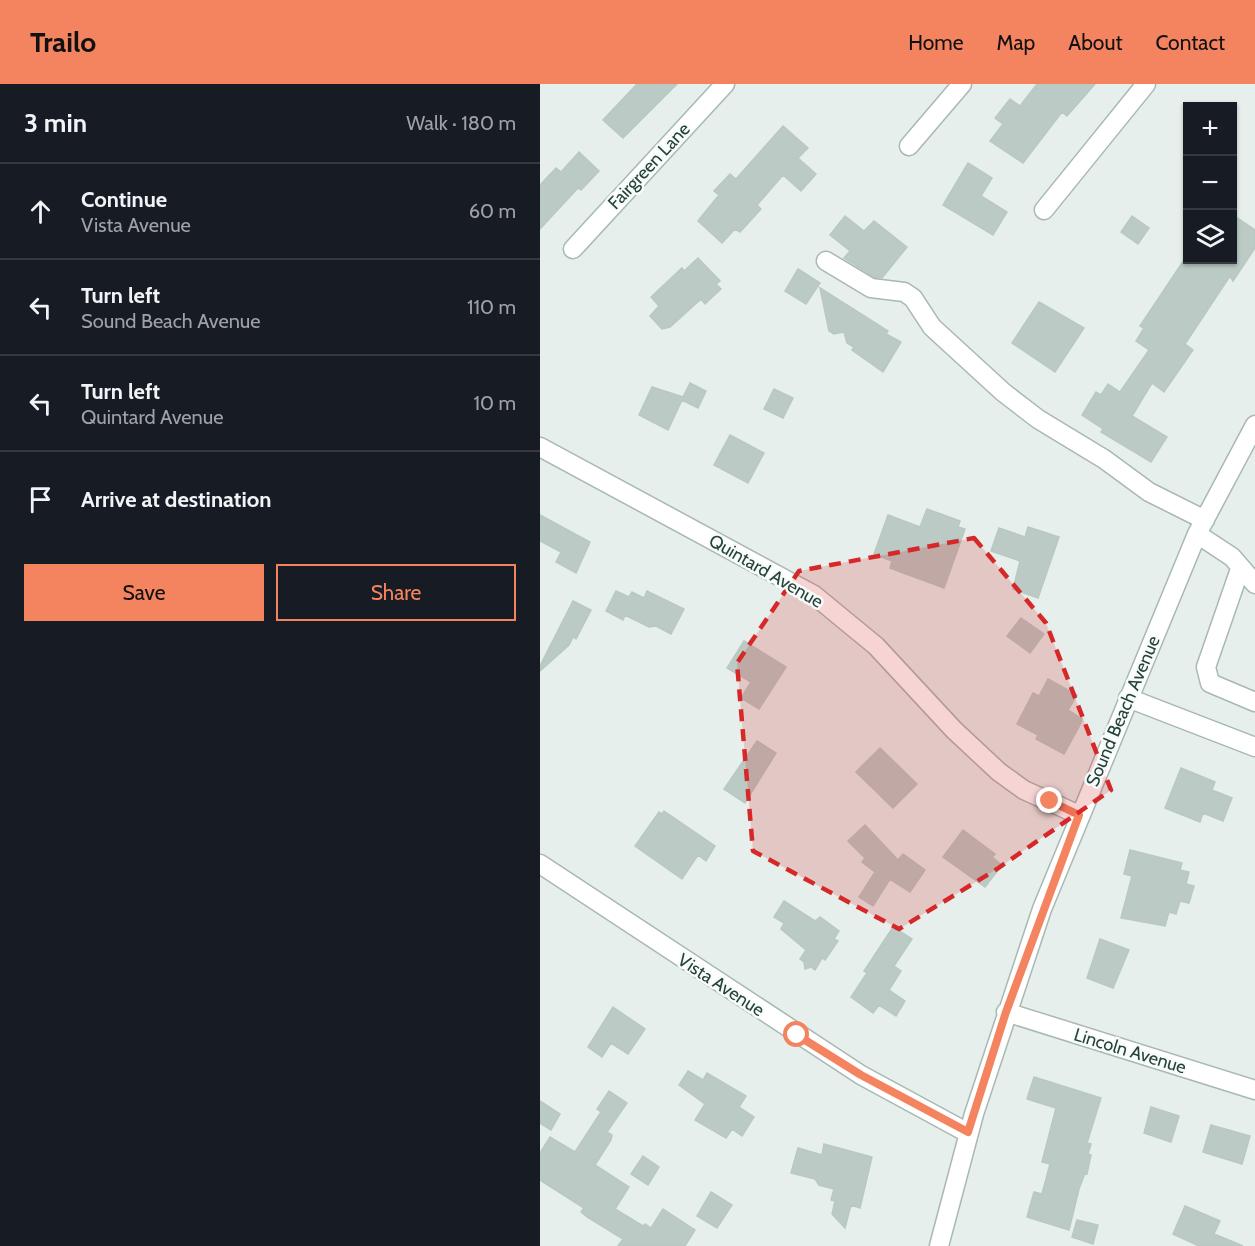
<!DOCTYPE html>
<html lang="en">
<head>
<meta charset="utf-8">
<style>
  :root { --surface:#171b24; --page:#20242c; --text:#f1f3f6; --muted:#9ea1a6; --line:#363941; --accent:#f4845f }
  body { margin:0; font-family:Cabin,sans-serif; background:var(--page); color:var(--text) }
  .controls { position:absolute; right:18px; top:18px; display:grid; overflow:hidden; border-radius:0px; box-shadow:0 2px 4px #0004 }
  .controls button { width:54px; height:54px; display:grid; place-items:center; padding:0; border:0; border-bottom:2px solid var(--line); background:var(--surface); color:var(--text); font:30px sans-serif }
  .stop { position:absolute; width:18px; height:18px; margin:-14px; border:4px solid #f4845f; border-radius:50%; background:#fff }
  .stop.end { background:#f4845f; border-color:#fff; box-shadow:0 2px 6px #0008 }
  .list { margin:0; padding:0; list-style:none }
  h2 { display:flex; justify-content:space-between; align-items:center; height:78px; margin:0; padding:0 24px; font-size:26px }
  h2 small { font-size:20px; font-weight:400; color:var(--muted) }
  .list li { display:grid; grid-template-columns:39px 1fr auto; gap:18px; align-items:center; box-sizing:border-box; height:96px; padding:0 24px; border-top:2px solid var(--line) }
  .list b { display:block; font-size:22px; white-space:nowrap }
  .list p { margin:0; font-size:20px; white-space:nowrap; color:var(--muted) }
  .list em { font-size:20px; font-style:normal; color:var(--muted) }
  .actions { display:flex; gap:12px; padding:18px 24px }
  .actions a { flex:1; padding:14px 0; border:2px solid var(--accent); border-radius:0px; text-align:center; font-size:21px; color:var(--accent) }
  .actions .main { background:var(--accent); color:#111 }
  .icon { flex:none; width:33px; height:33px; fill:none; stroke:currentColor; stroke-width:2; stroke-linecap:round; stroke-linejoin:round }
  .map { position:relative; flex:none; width:715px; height:1162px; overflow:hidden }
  header { display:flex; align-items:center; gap:36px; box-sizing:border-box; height:84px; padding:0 30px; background:var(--accent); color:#111 }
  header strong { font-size:28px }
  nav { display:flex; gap:33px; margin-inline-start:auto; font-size:21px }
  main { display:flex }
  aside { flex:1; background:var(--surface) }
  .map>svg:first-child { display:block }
  .building { fill:#bbcac4; stroke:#b8c9c2; stroke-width:1.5 }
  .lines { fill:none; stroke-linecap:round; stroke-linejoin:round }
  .minor-casing { stroke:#a8b8b2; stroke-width:21 }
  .minor { stroke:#fff; stroke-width:18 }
  .route { stroke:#f4845f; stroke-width:8 }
  .marked { fill:#d62828; fill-opacity:0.2; stroke:#d62828; stroke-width:4.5; stroke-dasharray:12 8; stroke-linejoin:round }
  .labels { text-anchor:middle; stroke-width:5; stroke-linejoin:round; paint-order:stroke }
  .street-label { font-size:18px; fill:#24423a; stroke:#f7fbf9 }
</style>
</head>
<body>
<header>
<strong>Trailo</strong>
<nav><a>Home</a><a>Map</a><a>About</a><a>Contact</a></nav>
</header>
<main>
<aside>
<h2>3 min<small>Walk · 180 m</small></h2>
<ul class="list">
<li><svg class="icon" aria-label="ahead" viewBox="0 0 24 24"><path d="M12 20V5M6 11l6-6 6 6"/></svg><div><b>Continue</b><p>Vista Avenue</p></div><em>60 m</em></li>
<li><svg class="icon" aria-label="left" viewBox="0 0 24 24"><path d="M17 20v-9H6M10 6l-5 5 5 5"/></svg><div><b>Turn left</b><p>Sound Beach Avenue</p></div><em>110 m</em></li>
<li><svg class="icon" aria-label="left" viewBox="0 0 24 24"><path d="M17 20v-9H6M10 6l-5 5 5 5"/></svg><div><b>Turn left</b><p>Quintard Avenue</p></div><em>10 m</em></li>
<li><svg class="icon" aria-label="arrive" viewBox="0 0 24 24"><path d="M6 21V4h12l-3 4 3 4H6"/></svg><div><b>Arrive at destination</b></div></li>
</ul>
<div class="actions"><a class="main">Save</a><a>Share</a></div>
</aside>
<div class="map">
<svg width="715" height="1162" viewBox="0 0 715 1162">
  <rect width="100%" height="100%" fill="#e6efeb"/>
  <path class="building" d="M 97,0 L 137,0 L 83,54 L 63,36 Z
    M 497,0 L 555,0 L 527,32 L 522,28 L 483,79 L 450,57 L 463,40 L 455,34 L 470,15 L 480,22 Z
    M 243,42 L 268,64 L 258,74 L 276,90 L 261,107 L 243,91 L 217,121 L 221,125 L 200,148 L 195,145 L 182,159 L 158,137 L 179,111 L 174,107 L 190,90 L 196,95 Z
    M 39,68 L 59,87 L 41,106 L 38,104 L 0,145 L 0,101 L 16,84 L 21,88 Z
    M 428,79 L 452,94 L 441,112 L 467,128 L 453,151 L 403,121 Z
    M 693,131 L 715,146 L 715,164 L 693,197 L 690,192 L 645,260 L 653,266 L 624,308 L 612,299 L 592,332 L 627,353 L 611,378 L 561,348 L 563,345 L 542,331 L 556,308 L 561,311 L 568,300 L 580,308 L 609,266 L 596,257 L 604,244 L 600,242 L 644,176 L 693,176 Z
    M 305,132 L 324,147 L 334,137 L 367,163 L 342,194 L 334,193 L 304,174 L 310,167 L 290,151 Z
    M 592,132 L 609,144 L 598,160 L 581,148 Z
    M 158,174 L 180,197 L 176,200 L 181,205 L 165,220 L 161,215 L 130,243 L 122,245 L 110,232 L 119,222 L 111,213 L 142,184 L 144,187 Z
    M 258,185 L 280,199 L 266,220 L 245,207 Z
    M 280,204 L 348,247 L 346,250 L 361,258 L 343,288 L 312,266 L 314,263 L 307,259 L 304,248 L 294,250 L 289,247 Z
    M 499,218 L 544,244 L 515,288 L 472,259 Z
    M 150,299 L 166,307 L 158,324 L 142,316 L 128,346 L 99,331 L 112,303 L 143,313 Z
    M 234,305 L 253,314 L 243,334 L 224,325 Z
    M 190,351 L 224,369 L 208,399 L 174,381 Z
    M 387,425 L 420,437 L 418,443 L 425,445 L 404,504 L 350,484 L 352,477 L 334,470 L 348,431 L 380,443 Z
    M 0,431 L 50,458 L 36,489 L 16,478 L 21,468 L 0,457 Z
    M 488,443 L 519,453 L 498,514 L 473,505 L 480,477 L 451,467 L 459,444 L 485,453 Z
    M 76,507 L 89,513 L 92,508 L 104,514 L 107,507 L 144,525 L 131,550 L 116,542 L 109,543 L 85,531 L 83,536 L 66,527 Z
    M 33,517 L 51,526 L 36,555 L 33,553 L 29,561 L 0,587 L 0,582 Z
    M 481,534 L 504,550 L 490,569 L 467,552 Z
    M 204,557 L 246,583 L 219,625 L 201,614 L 211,598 L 187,584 Z
    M 508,595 L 537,611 L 528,626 L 542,635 L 541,639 L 524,670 L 496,655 L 498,651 L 477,640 L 493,609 L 499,612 Z
    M 217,657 L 236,669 L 205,719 L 184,705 Z
    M 340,664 L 377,700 L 353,724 L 316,688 Z
    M 641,684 L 675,698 L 672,706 L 692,714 L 683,737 L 663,729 L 660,738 L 625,724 Z
    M 124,727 L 175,762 L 166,777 L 158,771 L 142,795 L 95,762 L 119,728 L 122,730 Z
    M 325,741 L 358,776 L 363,770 L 385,786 L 370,808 L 350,795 L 333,822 L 319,813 L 335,788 L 322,778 L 325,774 L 308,757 Z
    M 423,746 L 455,770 L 452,773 L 462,781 L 445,803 L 403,773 Z
    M 590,766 L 642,779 L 640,786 L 649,788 L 646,800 L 654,802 L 649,819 L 640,817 L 636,830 L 629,828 L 625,842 L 581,834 L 592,792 L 584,790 Z
    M 244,817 L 275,837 L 280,833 L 299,847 L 294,855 L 298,857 L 285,876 L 282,874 L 275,886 L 271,883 L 265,885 L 264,878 L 260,875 L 266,866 L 241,845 L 244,839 L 234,833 Z
    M 353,843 L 372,855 L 354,882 L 361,887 L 349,906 L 365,917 L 356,932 L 339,921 L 333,929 L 311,913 L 327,889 L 324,887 Z
    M 560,855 L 589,866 L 573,904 L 547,894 Z
    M 73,923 L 105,945 L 88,970 L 71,959 L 62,973 L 48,963 Z
    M 148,987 L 163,996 L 167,989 L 206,1012 L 199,1023 L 214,1033 L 202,1052 L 192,1045 L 186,1054 L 155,1036 L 165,1020 L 139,1001 Z
    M 494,993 L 561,1014 L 547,1059 L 551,1060 L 548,1070 L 551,1071 L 547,1090 L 545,1089 L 539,1105 L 529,1146 L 487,1133 L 494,1108 L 502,1110 L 510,1080 L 502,1078 L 516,1024 L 487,1015 Z
    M 69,1007 L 87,1019 L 67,1048 L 72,1051 L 71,1056 L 55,1081 L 89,1103 L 75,1125 L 103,1142 L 105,1140 L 111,1144 L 123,1125 L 155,1146 L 145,1162 L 78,1162 L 83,1155 L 47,1133 L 41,1128 L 44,1124 L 0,1096 L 0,1069 L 10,1053 L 35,1068 L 61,1028 L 57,1025 Z
    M 0,1017 L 20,1030 L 11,1046 L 0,1039 Z
    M 611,1023 L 639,1032 L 631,1058 L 604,1049 Z
    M 671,1041 L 710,1052 L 702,1080 L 663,1068 Z
    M 284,1060 L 332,1073 L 320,1124 L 311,1121 L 305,1144 L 292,1130 L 295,1117 L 291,1116 L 294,1105 L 279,1101 L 275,1095 L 251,1089 L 258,1064 L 282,1071 Z
    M 103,1072 L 119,1083 L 108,1101 L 91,1090 Z
    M 171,1108 L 192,1121 L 177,1144 L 157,1132 Z
    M 645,1122 L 680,1137 L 674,1150 L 703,1162 L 659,1162 L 633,1150 Z
    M 537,1136 L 558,1141 L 553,1160 L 532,1153 Z"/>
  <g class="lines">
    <defs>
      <path id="minor" d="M 369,62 L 422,0
        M 504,126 L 606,0
        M 33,165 L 185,0
        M 286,177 L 331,204 L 364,208 L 373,214 L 392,243 L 463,308 L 498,335 L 564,375 L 609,408 L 665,436
        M 0,363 L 274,511 L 336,562 L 414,646 L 459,688 L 484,706 L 539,731
        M 657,450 L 692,473 L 715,500
        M 700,485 L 666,583 L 670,599 L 715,618
        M 588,614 L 715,663
        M 0,780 L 321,991 L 428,1049
        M 466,928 L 715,1006
        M 399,1162 L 434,1030 L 502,825 L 657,450 L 715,341"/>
    </defs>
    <use href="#minor" class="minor-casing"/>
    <use href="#minor" class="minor"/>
  </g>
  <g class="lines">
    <path class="route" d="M 257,951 L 321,991 L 428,1048 L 466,928 L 539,731 L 510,717"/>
  </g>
  <path class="marked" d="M 434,454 L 506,539 L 571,706 L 457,785 L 359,845 L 213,767 L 197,579 L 259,487 Z"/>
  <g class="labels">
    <g class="street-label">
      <text transform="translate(109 82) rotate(-47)" y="6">Fairgreen Lane</text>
      <text transform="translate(226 487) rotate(30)" y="6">Quintard Avenue</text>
      <text transform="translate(583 627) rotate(-67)" y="6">Sound Beach Avenue</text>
      <text transform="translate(181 901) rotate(33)" y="6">Vista Avenue</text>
      <text transform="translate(590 967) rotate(17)" y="6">Lincoln Avenue</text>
    </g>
  </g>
</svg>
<div class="controls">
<button>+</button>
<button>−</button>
<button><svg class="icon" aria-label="layers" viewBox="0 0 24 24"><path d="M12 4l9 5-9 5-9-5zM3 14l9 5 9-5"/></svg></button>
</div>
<div class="stop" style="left:257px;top:951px"></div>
<div class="stop end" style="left:510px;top:717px"></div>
</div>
</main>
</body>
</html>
